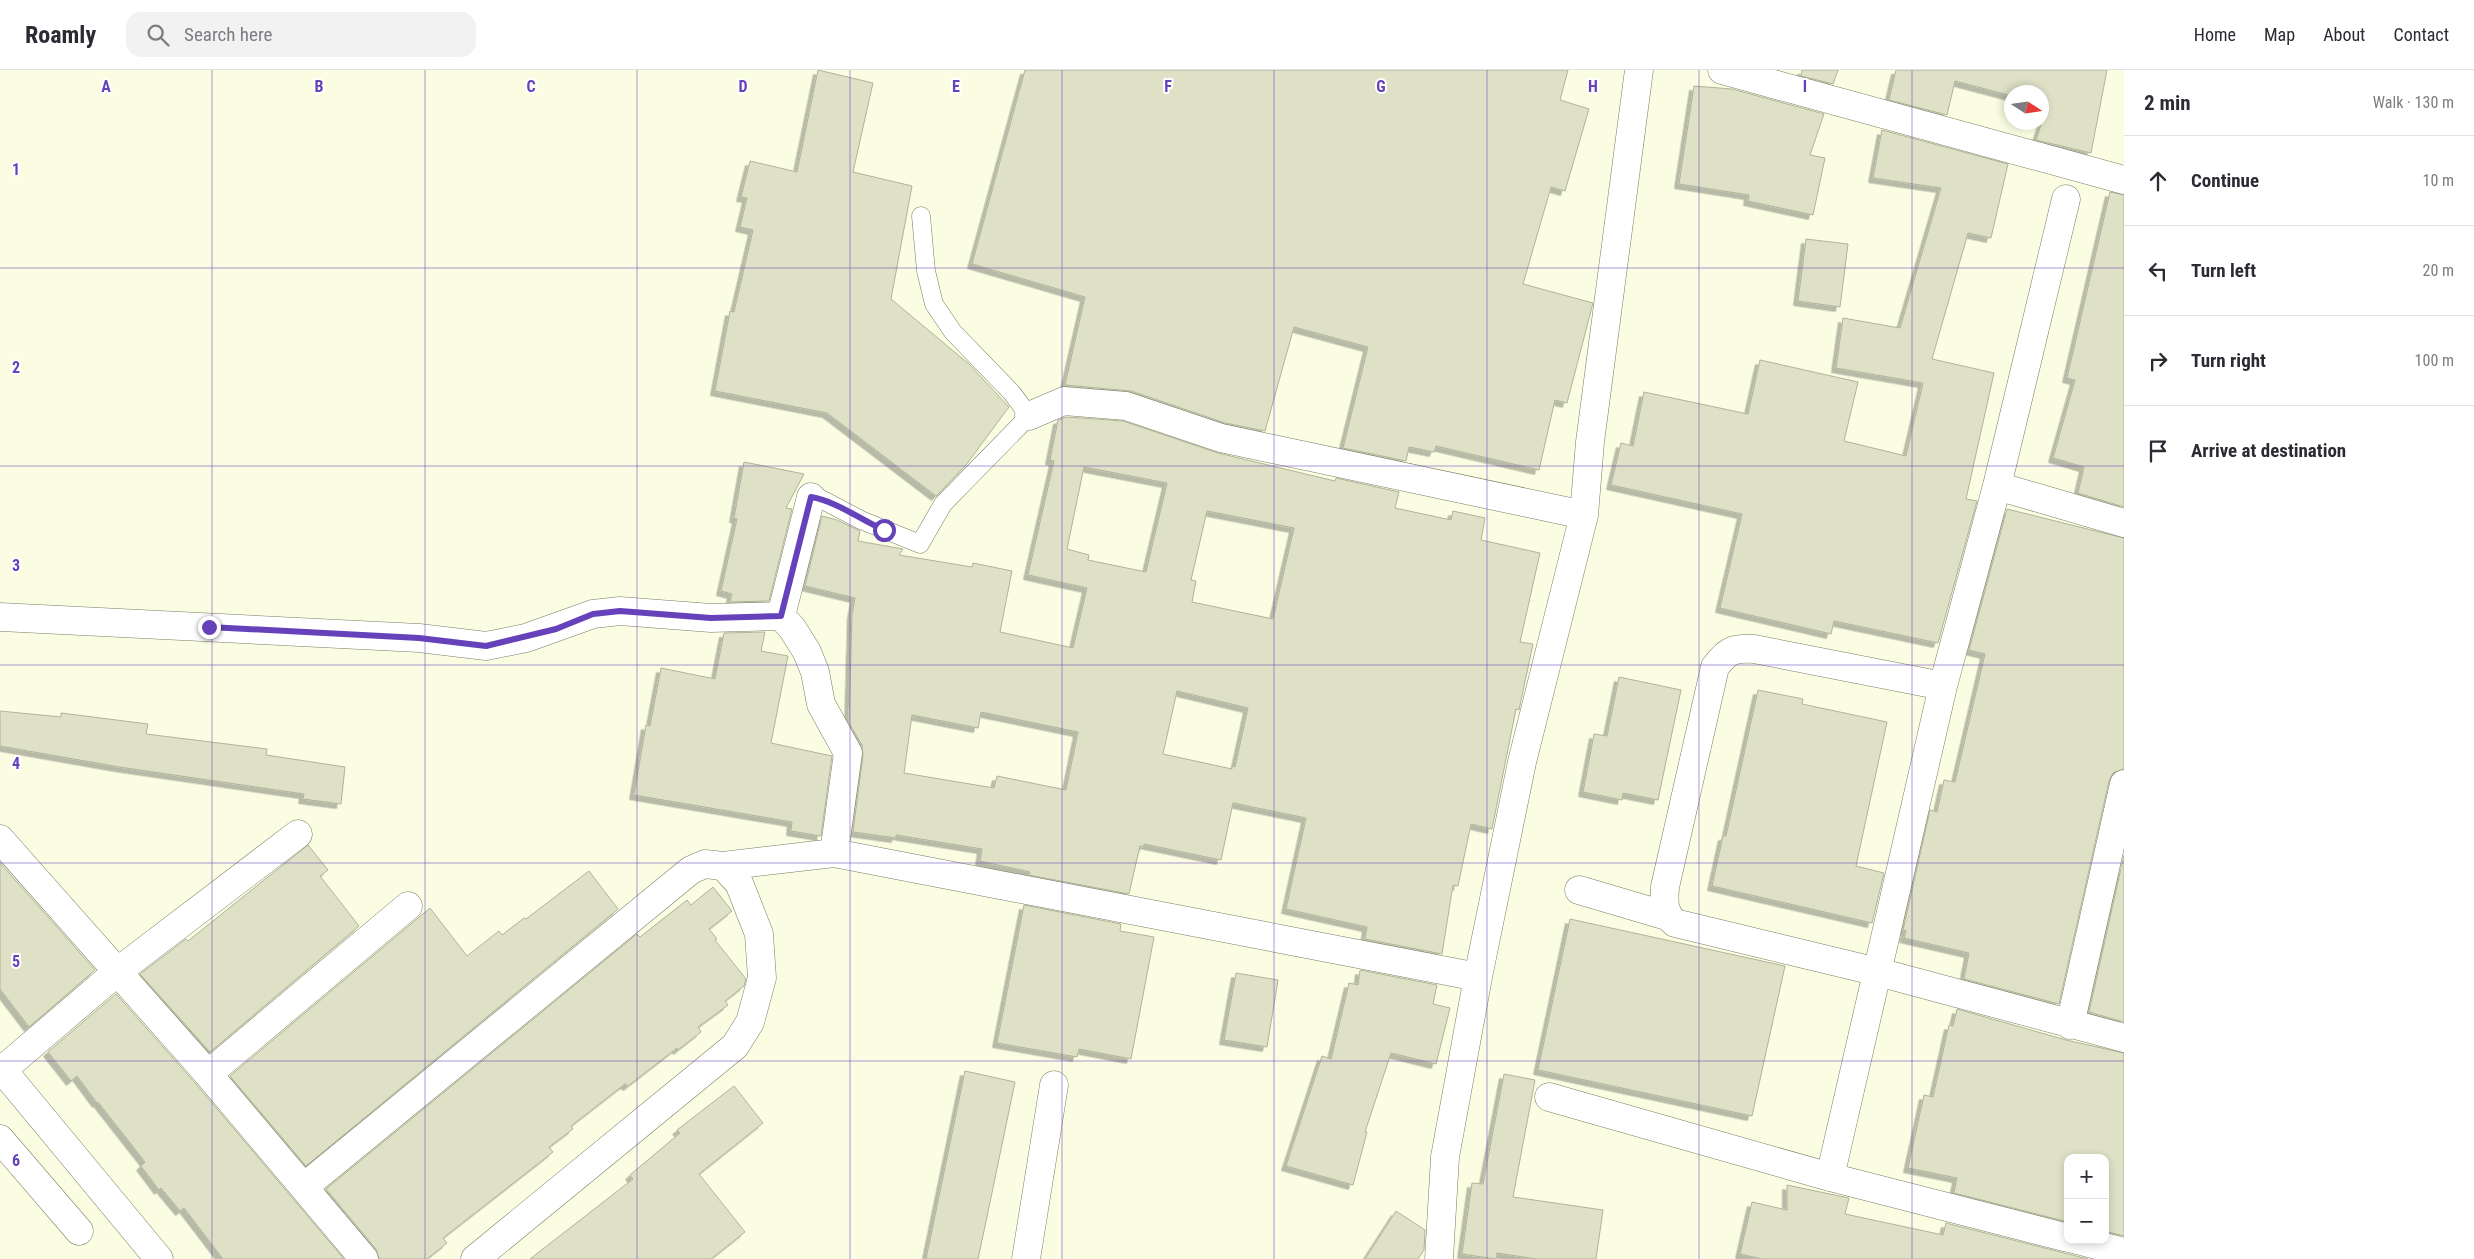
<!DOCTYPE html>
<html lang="en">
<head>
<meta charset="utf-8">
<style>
  :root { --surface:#fff; --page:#f2f2f3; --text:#2b2b33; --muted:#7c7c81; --line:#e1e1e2 }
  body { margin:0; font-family:"Roboto Condensed",sans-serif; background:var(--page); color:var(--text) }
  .controls { position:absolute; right:15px; bottom:15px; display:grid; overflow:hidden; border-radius:10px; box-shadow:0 2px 8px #0003 }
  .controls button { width:45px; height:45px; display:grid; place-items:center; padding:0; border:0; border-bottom:1px solid var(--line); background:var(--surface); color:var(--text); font:25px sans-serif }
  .compass { position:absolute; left:2004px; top:15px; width:45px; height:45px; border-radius:50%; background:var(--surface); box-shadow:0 2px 8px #0003; rotate:102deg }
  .stop { position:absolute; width:15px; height:15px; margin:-11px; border:4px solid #6642ba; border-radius:50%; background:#fff }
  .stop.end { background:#6642ba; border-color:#fff; box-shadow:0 1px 5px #0008 }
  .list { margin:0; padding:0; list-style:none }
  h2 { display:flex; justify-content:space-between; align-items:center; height:65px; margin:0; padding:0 20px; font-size:21px }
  h2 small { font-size:16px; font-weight:400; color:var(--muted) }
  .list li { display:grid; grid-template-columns:32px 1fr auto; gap:15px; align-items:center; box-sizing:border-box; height:90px; padding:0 20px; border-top:1px solid var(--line) }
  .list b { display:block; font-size:19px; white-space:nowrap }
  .list em { font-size:16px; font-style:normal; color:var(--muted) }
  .icon { flex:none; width:28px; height:28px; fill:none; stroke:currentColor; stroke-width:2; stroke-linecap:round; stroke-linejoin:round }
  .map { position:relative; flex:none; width:2124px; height:1189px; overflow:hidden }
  header { display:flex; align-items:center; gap:30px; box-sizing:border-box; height:70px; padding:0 25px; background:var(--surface); border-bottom:1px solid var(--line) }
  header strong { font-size:24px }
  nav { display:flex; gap:28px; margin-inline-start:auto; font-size:18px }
  .search { width:350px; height:45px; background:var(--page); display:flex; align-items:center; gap:12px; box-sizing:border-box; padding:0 18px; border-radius:15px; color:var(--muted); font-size:19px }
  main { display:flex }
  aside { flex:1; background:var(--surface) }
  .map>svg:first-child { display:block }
  .building { fill:#dee1c6; stroke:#b0b399; fill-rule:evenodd; filter:url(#shadow) }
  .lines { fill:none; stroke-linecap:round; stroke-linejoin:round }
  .lane-casing { stroke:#797c63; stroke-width:19 }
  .street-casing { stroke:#797c63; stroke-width:29 }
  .lane { stroke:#fff; stroke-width:18 }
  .street { stroke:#fff; stroke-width:28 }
  .route { stroke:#6642ba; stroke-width:6 }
  .grid { fill:none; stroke:#6642ba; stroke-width:1; stroke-opacity:0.55 }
  .grid-label { font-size:16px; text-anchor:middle; font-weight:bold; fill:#6642ba; stroke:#fff; stroke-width:4; stroke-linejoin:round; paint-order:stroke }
</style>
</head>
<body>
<header>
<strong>Roamly</strong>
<div class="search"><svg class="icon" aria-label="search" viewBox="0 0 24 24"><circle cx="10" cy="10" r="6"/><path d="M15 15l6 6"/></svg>Search here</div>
<nav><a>Home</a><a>Map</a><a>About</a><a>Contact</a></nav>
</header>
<main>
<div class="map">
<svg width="2124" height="1189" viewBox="0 0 2124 1189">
  <defs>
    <filter id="shadow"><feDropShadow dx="-4.5" dy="4.5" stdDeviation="0" flood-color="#0004"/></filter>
  </defs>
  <rect width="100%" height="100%" fill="#fafde2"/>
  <path class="building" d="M 818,0 L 873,13 L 853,102 L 912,116 L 891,229 L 969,294 L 1009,337 L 966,395 L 936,426 L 827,343 L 715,321 L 730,241 L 734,242 L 753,160 L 740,157 L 747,128 L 741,127 L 750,91 L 797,102 Z
    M 1025,0 L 1568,0 L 1560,30 L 1589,39 L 1565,121 L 1551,117 L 1523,214 L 1593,233 L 1567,333 L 1555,330 L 1539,400 L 1436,376 L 1434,382 L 1409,377 L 1406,391 L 1343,378 L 1368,277 L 1294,257 L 1265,361 L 1225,353 L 1131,321 L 1065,315 L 1085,227 L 972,194 Z
    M 1802,0 L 1838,0 L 1833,14 L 1801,6 Z
    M 1896,0 L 2107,0 L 2091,83 L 2036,70 L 2042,52 L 2043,34 L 2042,22 L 2012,22 L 2012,26 L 1955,11 L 1947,45 L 1889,30 Z
    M 1694,16 L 1732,19 L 1824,44 L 1810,85 L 1825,88 L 1813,145 L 1748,131 L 1749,125 L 1679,114 Z
    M 1882,60 L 2008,94 L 1991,168 L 1968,163 L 1932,289 L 1994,303 L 1966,429 L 1977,431 L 1938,573 L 1834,551 L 1831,564 L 1720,538 L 1742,444 L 1611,415 L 1621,373 L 1633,376 L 1644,322 L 1748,344 L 1760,290 L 1858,312 L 1844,371 L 1906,386 L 1923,313 L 1836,298 L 1843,248 L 1900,258 L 1941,118 L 1873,108 Z
    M 2110,122 L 2124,125 L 2124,437 L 2078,423 L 2084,397 L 2053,388 L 2075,310 L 2067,308 Z
    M 1806,169 L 1848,174 L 1840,237 L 1798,231 Z
    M 1067,347 L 1123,351 L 1218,383 L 1335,411 L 1336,408 L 1399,422 L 1395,438 L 1451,450 L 1453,441 L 1485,448 L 1481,470 L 1540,483 L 1520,572 L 1533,574 L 1519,640 L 1516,639 L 1492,759 L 1471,754 L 1458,816 L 1453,815 L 1442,884 L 1365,869 L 1367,857 L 1286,839 L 1306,748 L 1233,733 L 1221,790 L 1144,774 L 1144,777 L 1140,776 L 1129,824 L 1029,805 L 1030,802 L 980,791 L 982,779 L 896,765 L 896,768 L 853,762 L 863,685 L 862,675 L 849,653 L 852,544 L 855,528 L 805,516 L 822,446 L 837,450 L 860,461 L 858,471 L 903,479 L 899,485 L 972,497 L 973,493 L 1012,501 L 1000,562 L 1073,578 L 1087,518 L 1028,505 L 1054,391 L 1050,390 L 1058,350 ZM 1084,397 L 1167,413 L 1146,502 L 1088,490 L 1089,485 L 1067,479 ZM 1207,441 L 1294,458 L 1273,549 L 1192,532 L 1196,511 L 1191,510 ZM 1177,621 L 1248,638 L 1235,697 L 1232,696 L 1232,699 L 1163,684 ZM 981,642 L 1078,662 L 1066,720 L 997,706 L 994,718 L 904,703 L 912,645 L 978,658 Z
    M 744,392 L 804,404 L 786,438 L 792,439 L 769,531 L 730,532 L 732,524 L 721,521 L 737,449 L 734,448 Z
    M 2007,439 L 2124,468 L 2124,699 L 2113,703 L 2109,711 L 2059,934 L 1964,909 L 1969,883 L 1904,868 L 1906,861 L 1903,860 L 1930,740 L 1937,742 L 1944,710 L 1955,712 L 1985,584 L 1969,580 Z
    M 765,562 L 761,581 L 788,586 L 771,673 L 832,686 L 821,766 L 791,761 L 792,752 L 634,725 L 646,655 L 650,656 L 661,598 L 715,609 L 724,563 Z
    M 1619,607 L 1681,620 L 1658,730 L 1623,723 L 1622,730 L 1583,722 L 1594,664 L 1607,666 Z
    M 1758,620 L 1803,629 L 1802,634 L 1887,652 L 1856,796 L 1884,803 L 1872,853 L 1712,816 L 1723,766 L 1726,766 Z
    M 0,641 L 61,647 L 61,643 L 148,654 L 146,664 L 267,679 L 266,685 L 345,697 L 341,734 L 303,729 L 304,724 L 119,697 L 0,676 Z
    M 308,775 L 328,800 L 320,806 L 359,856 L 210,982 L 140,904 L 186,869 L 188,871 Z
    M 2124,785 L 2124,952 L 2089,942 Z
    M 0,793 L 95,900 L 29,957 L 0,919 Z
    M 589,801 L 618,839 L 306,1096 L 230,1006 L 430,838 L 467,886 L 499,861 L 502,865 L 524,848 L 526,849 Z
    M 713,817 L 732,841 L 709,859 L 717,869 L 715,870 L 746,909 L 744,916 L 725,931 L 728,935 L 698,957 L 701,962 L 678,980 L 677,978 L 628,1016 L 625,1014 L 571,1056 L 573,1059 L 549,1077 L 553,1082 L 443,1168 L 447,1173 L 427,1189 L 379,1189 L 376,1179 L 326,1119 L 637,864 L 640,867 L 687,830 L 691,835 Z
    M 1024,835 L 1121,854 L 1120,861 L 1154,867 L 1131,989 L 1079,979 L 1077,987 L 997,973 Z
    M 1570,849 L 1785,896 L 1752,1046 L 1538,1000 Z
    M 1360,900 L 1437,915 L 1433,934 L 1450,938 L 1436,994 L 1391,983 L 1365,1062 L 1367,1062 L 1353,1115 L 1286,1096 L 1322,986 L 1331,989 L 1349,913 L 1358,915 Z
    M 1236,903 L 1278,910 L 1267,977 L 1224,970 Z
    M 116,924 L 196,1014 L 344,1189 L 223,1189 L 184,1138 L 180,1141 L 161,1118 L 159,1120 L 141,1096 L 145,1092 L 98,1032 L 97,1033 L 77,1006 L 71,1011 L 48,982 Z
    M 1957,939 L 2066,970 L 2124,983 L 2124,1166 L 2105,1161 L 2105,1088 L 2068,1088 L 2068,1152 L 1954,1123 L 1957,1108 L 1908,1098 L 1924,1025 L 1933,1027 L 1949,955 L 1953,956 Z
    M 965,1001 L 1015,1012 L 988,1142 L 978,1189 L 926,1189 Z
    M 1504,1004 L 1535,1010 L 1513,1127 L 1603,1140 L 1596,1189 L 1537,1189 L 1497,1183 L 1496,1189 L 1462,1184 L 1472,1113 L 1483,1114 Z
    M 734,1016 L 763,1053 L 699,1104 L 745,1162 L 711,1189 L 530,1189 L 633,1109 L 630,1105 L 680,1063 L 677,1060 Z
    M 1787,1115 L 1849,1128 L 1845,1144 L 1943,1165 L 1946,1153 L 2088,1189 L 1762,1189 L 1740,1184 L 1752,1132 L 1787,1140 Z
    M 1396,1141 L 1425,1160 L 1424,1180 L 1418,1189 L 1365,1189 Z"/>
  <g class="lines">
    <defs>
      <path id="lane" d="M 811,427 L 819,428 L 861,450 L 920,474 L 943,434 L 1029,346 L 1012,323 L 953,262 L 934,234 L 926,201 L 921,146"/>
      <path id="street" d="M 1722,0 L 2124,110
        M 1029,346 L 1064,331 L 1126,336 L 1221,368 L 1584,445
        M 1997,416 L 2124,453
        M 781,546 L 811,427
        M 0,547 L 419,568 L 486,576 L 526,568 L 593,544 L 620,541 L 711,548 L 781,546 L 792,558 L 807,582 L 815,602 L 821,634 L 848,683 L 834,783
        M 1943,616 L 1754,579 C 1733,578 1728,580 1715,597 L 1665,817 C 1664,832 1663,843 1675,853 L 1878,902 L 2124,968
        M 0,769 L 208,1004 L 364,1189
        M 1579,820 L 1667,846
        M 2070,955 L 2124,714
        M 0,997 L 159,1189
        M 0,1002 L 117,902 L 298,764
        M 208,1004 L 408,836
        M 1549,1027 L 1830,1107 L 2068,1168
        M 0,1069 L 79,1161
        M 1830,1107 L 1943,616 L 1997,416 L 2066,129
        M 304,1117 L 691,800 L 705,794 L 723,796
        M 2077,1170 L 2124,1182
        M 475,1189 L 735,976 L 750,952 L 762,908 L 759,864 L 739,813 L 723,796 L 834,783 L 1478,907
        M 1026,1189 L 1054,1015
        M 1439,1189 L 1445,1087 L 1478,907 L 1522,692 L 1584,445 L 1590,372 L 1639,0"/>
    </defs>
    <use href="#lane" class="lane-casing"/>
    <use href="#street" class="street-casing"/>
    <use href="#lane" class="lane"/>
    <use href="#street" class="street"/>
  </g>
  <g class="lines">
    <path class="route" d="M 209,557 L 419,568 L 486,576 L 556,559 L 593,544 L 620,541 L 711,548 L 781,546 L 811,427 C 836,431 861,450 884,460"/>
  </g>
  <path class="grid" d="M 212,0 L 212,1189M 425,0 L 425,1189M 637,0 L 637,1189M 850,0 L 850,1189M 1062,0 L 1062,1189M 1274,0 L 1274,1189M 1487,0 L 1487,1189M 1699,0 L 1699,1189M 1912,0 L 1912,1189M 0,198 L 2124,198M 0,396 L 2124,396M 0,595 L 2124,595M 0,793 L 2124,793M 0,991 L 2124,991"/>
  <g class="grid-label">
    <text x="106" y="22">A</text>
    <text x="319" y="22">B</text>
    <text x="531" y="22">C</text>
    <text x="743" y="22">D</text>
    <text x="956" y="22">E</text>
    <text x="1168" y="22">F</text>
    <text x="1381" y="22">G</text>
    <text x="1593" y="22">H</text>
    <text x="1805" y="22">I</text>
    <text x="16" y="105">1</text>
    <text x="16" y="303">2</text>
    <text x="16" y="501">3</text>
    <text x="16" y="699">4</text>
    <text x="16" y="897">5</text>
    <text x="16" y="1096">6</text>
  </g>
</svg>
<div class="controls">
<button>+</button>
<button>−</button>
</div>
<svg class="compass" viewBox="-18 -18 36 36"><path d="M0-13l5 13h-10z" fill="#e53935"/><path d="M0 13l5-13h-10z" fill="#7c7c81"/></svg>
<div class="stop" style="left:884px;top:460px"></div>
<div class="stop end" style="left:209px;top:557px"></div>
</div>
<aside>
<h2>2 min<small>Walk · 130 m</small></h2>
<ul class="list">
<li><svg class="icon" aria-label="ahead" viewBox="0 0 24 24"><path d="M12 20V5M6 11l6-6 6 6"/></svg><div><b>Continue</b></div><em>10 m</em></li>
<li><svg class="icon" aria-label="left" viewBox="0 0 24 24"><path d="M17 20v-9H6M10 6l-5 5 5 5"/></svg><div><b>Turn left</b></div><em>20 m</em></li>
<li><svg class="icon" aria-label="right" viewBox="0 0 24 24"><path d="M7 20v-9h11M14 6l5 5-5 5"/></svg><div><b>Turn right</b></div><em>100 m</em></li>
<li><svg class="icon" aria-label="arrive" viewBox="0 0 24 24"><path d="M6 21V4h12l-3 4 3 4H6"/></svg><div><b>Arrive at destination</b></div></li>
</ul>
</aside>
</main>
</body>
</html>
